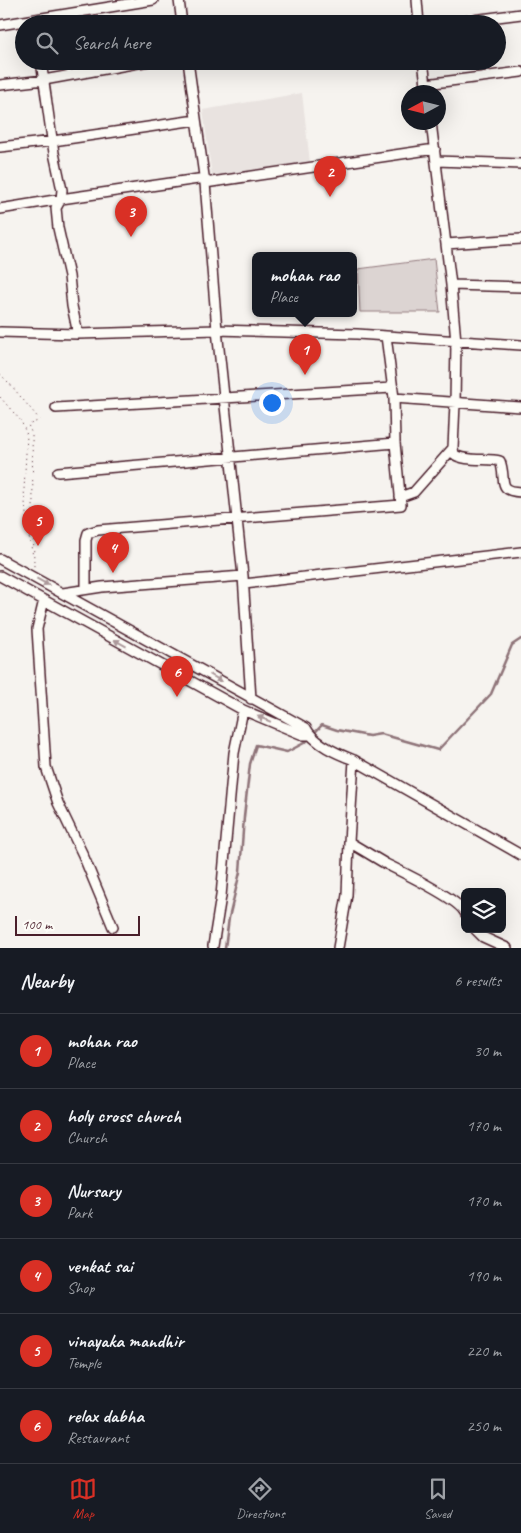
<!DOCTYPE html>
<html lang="en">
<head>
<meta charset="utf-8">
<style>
  :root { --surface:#171b24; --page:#242831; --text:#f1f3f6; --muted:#9ea1a6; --line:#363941; --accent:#d93025 }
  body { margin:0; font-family:Caveat,sans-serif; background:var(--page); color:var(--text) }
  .controls { position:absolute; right:15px; bottom:15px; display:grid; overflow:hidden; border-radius:8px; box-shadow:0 5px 20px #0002 }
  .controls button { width:45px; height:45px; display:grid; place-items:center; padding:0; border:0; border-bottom:1px solid var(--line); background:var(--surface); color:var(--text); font:25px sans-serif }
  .compass { position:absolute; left:401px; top:85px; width:45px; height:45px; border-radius:50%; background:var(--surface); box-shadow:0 5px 20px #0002; rotate:263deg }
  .scale { position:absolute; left:15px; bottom:12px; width:125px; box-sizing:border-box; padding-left:5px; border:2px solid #4a1f2b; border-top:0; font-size:14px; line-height:18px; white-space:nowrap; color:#4a1f2b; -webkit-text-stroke:4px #fdfcf7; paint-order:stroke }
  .you { position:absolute; left:271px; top:402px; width:18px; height:18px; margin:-12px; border:4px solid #fff; border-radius:50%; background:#1a73e8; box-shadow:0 0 0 8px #1a73e833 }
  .badge { display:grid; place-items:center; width:32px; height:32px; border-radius:50%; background:var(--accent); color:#fff; font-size:16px; font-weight:700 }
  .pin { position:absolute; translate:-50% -41px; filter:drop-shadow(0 1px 2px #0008) }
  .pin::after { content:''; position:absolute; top:26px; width:18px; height:15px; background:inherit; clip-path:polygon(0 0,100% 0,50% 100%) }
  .popup { position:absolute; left:252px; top:252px; width:105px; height:65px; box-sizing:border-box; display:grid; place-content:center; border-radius:8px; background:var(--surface); filter:drop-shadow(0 1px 4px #0005); font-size:16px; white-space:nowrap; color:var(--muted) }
  .popup b { font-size:19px; color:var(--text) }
  .popup::after { content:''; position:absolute; left:50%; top:100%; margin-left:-10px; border:10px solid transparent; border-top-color:var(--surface) }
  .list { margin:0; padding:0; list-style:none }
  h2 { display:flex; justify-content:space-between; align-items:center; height:65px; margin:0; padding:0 20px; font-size:21px }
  h2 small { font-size:16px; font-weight:400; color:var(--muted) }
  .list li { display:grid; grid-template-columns:32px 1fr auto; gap:15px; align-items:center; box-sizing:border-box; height:75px; padding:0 20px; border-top:1px solid var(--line) }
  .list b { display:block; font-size:19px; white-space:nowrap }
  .list p { margin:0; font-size:16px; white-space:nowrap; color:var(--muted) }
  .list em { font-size:16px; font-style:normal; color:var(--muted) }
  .icon { flex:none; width:28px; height:28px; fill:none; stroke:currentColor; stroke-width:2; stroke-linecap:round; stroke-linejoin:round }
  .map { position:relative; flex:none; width:521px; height:948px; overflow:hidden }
  .search { position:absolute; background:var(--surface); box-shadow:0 5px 20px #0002; left:15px; right:15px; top:15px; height:55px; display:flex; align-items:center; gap:12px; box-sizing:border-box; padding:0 18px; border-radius:28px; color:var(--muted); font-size:19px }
  .sheet { height:515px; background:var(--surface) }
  nav { display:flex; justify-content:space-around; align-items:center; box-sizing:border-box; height:70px; border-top:1px solid var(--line); background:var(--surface); font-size:14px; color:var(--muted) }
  nav a { display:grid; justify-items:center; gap:2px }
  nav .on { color:var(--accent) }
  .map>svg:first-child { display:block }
  .built { fill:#e9e3e0 }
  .green { fill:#dcd4d2; stroke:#937a7e }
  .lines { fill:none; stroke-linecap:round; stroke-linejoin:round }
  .stream { stroke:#8e7378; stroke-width:2.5 }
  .minor-casing { stroke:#4a1f2b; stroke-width:12 }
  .path { stroke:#4a1f2b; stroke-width:1; stroke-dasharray:1 4; stroke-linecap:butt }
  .minor { stroke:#fdfcf7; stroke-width:9 }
  .oneway { fill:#ac999b }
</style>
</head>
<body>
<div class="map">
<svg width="521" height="948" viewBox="0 0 521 948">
  <rect width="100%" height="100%" fill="#f6f3ef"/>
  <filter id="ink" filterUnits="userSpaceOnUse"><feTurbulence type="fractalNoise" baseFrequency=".02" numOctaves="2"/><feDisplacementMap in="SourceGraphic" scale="10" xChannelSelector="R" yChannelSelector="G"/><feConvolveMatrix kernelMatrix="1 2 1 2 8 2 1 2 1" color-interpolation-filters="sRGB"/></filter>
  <g filter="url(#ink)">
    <path class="built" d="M 302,93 L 310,163 L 212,177 L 203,110 Z"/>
    <path class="green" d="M 434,259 L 440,312 L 360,312 L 358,269 Z"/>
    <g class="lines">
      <path class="stream" d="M 225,948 L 229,918 L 240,872 L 244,817 L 250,764 L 256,745 L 287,752 L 306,742 L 322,725 L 337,730 L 369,736 L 381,734 L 438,750 L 491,694 L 512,645 L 521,639"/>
      <defs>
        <path id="minor" d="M 179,0 L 182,24
          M 417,0 L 419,24
          M 36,24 L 36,19 L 153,0
          M 441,24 L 521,14
          M 0,25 L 36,19
          M 41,61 L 54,153 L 62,190 L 61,199 L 56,208 L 58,228 L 69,276 L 72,306 L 78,334
          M 188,61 L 205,183 L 217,330 L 243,576 L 251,699
          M 423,61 L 427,92
          M 426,84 L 521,72
          M 0,85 L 44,80 L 149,61
          M 431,122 L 451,285 L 456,342 L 455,403 L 453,448 L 454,454 C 463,462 488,458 500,461 C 507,480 496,491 521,492
          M 0,147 L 53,141 L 196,120
          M 436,161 L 521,164
          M 205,183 L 435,149
          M 0,209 L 61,199 L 205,178
          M 446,244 L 521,239
          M 451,285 L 521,287
          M 0,332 L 78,334 L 217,330 L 357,334 L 521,345
          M 394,398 L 521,407
          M 56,408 L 392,388
          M 58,472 L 395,443
          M 400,497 L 414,492 L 453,448
          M 0,559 L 306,728 C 314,744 338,754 354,760 L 521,855
          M 0,576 L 243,710 L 303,735 L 309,735
          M 244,584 L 521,552
          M 86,589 L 86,540 L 88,533 L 98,530 L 401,505 L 395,443 L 394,398 L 386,336
          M 63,593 L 102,587 L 243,576
          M 44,600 L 37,629 L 46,767 L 58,803 L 83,855 L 113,927
          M 349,842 C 361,849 374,857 386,864 C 402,872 459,899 465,913
          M 475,929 L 483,937 L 507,948
          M 213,946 L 221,896 L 234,753 L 243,710
          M 338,948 L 347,895 L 349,842 L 354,760"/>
      </defs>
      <use href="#minor" class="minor-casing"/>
      <path class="path" d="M 0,374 L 10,384 L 40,420 L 28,425 L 32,434 L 34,567
        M 0,397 L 21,421 L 27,435 L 24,490 L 27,526 L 33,556"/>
      <use href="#minor" class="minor"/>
    </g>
    <defs><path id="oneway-solid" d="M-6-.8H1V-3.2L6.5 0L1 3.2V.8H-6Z" transform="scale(1.25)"/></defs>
    <g class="oneway">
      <use href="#oneway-solid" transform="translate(43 582) rotate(28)"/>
      <use href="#oneway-solid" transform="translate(120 643) rotate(-151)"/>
      <use href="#oneway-solid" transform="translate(216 678) rotate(30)"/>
      <use href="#oneway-solid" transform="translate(264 719) rotate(-157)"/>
    </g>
  </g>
</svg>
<div class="controls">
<button><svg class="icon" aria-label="layers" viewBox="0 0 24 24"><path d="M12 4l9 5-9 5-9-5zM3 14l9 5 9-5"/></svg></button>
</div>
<svg class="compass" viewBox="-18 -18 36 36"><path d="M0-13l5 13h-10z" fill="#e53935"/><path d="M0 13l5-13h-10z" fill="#9ea1a6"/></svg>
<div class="scale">100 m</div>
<div class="you"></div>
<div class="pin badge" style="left:305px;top:375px">1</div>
<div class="popup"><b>mohan rao</b>Place</div>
<div class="pin badge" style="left:330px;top:197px">2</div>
<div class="pin badge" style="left:131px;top:237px">3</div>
<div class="pin badge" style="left:113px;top:573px">4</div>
<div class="pin badge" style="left:38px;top:546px">5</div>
<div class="pin badge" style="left:177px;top:697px">6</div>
<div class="search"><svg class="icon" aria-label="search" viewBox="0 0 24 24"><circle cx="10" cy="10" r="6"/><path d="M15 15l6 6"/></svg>Search here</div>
</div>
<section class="sheet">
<h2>Nearby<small>6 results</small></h2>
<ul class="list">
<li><span class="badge">1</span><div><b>mohan rao</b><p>Place</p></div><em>30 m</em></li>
<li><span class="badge">2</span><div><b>holy cross church</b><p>Church</p></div><em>170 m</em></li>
<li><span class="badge">3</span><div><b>Nursary</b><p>Park</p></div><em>170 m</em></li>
<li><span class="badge">4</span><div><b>venkat sai</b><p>Shop</p></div><em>190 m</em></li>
<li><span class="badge">5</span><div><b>vinayaka mandhir</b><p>Temple</p></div><em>220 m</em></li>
<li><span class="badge">6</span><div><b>relax dabha</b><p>Restaurant</p></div><em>250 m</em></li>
</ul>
</section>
<nav>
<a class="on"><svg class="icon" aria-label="map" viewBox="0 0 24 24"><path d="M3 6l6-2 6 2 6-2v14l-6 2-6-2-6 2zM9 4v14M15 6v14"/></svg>Map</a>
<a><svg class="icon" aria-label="directions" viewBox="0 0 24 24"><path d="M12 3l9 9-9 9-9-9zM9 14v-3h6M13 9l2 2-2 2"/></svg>Directions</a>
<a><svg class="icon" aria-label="saved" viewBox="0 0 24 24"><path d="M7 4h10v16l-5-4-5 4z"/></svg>Saved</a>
</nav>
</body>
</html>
